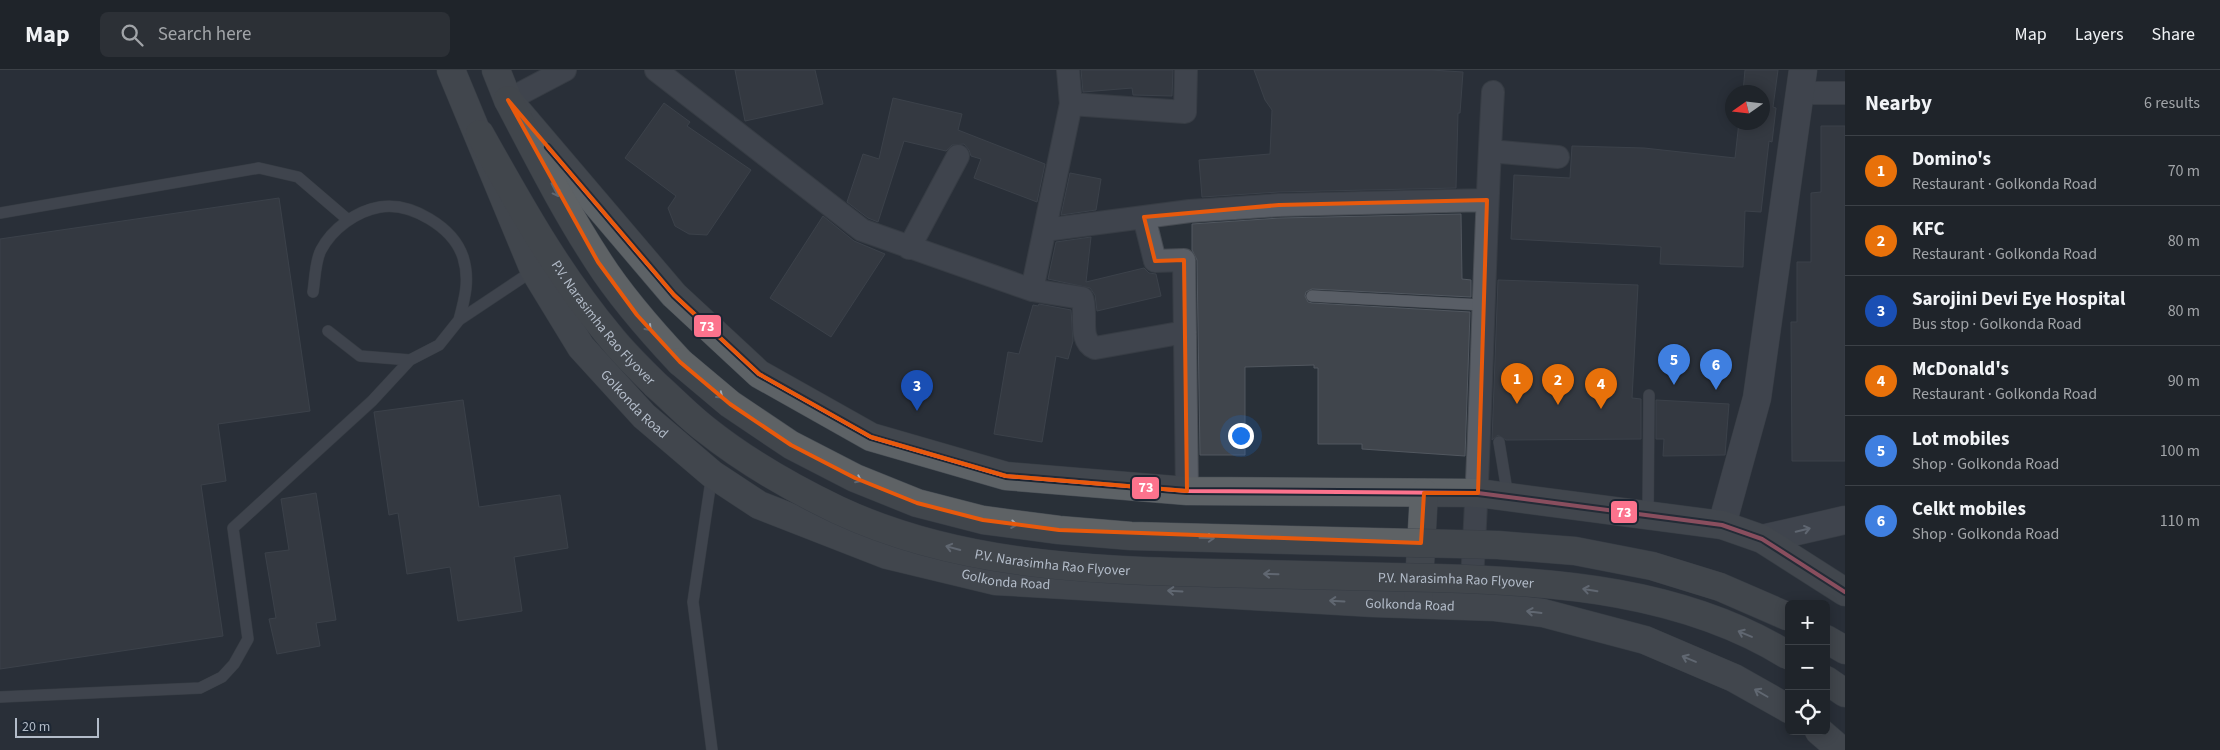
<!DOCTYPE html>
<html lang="en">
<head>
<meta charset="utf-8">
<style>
  :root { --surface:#1f242a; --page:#2c3036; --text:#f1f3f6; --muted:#a1a4a8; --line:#3c4147; --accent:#838b96 }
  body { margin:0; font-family:"Source Sans 3",sans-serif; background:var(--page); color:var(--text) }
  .controls { position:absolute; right:15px; bottom:15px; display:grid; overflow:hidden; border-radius:8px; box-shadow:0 2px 12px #0003 }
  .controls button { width:45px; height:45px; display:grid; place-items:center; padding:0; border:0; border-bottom:1px solid var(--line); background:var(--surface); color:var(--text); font:25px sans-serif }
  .compass { position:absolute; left:1725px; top:15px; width:45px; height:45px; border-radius:50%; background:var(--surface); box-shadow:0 2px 12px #0003; rotate:256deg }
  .scale { position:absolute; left:15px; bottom:12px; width:84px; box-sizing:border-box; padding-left:5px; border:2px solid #b3bcc9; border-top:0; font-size:14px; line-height:18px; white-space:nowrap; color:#b3bcc9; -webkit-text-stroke:4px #1c2633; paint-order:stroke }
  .you { position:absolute; left:1240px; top:365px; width:18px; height:18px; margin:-12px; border:4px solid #fff; border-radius:50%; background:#1a73e8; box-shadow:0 0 0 8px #1a73e833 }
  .badge { display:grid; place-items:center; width:32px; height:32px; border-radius:50%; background:var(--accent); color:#fff; font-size:16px; font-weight:700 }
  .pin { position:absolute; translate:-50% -41px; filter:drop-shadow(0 1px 2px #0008) }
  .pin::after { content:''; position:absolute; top:26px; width:18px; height:15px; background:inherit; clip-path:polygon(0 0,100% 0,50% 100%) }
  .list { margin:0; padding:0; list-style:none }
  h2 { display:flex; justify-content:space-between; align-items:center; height:65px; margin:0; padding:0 20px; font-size:21px }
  h2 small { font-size:16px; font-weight:400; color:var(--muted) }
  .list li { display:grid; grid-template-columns:32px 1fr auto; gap:15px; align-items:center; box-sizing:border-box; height:70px; padding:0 20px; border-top:1px solid var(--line) }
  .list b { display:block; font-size:19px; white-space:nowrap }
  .list p { margin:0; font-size:16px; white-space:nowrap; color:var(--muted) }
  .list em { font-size:16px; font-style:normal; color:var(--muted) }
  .icon { flex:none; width:28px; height:28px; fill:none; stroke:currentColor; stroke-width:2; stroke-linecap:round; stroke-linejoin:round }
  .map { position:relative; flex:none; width:1845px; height:680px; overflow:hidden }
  header { display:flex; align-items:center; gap:30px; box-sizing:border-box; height:70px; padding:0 25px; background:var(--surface); border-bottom:1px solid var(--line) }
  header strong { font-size:24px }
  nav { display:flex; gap:28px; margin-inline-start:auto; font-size:18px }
  .search { width:350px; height:45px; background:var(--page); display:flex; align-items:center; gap:12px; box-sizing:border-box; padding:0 18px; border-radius:8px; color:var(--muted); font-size:19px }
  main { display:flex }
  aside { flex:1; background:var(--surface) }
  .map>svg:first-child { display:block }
  .building { fill:#40454c; stroke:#51575f }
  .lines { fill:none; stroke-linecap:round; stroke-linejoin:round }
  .service-casing { stroke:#474c53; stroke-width:12 }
  .minor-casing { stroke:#474c53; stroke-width:24 }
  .tertiary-casing { stroke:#474c53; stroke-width:29 }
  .trunk-casing { stroke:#464c53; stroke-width:29 }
  .motorway-casing { stroke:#464c53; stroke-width:29 }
  .service { stroke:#595e66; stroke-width:11 }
  .minor { stroke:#595e66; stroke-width:22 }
  .tertiary { stroke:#595e66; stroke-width:28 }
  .trunk { stroke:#5d6266; stroke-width:28 }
  .motorway { stroke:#5e6265; stroke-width:28 }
  .motorway-bridge-casing { stroke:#464c53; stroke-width:29; stroke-linecap:butt }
  .motorway-bridge { stroke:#5e6265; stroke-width:28 }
  .bus-1-casing { stroke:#1c2633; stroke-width:8 }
  .bus-1 { stroke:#fc738d; stroke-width:4 }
  .oneway { stroke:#a2aab5 }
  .oneway2 { stroke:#a1a9b5 }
  .marked { fill:none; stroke:#e8590c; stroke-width:4; stroke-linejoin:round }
  .labels { text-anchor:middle; stroke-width:5; stroke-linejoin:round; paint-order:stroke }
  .street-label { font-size:14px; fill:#b3bcc9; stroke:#1c2633 }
  .line-badge { stroke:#1c2633; stroke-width:2 }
  .badge-label { font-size:14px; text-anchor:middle; font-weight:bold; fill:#fff }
</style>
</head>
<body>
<header>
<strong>Map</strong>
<div class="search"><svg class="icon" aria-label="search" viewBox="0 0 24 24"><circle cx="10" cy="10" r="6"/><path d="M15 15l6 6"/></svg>Search here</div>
<nav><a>Map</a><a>Layers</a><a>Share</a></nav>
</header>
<main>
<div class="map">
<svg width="1845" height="680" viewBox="0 0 1845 680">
  <rect width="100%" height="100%" fill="#293038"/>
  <path class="building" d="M 735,0 L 815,0 L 823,34 L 745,51 Z
    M 1081,0 L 1173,0 L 1172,26 L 1133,25 L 1132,18 L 1083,22 Z
    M 1254,0 L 1431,0 L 1463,2 L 1460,43 L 1458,43 L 1456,118 L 1279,122 L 1202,127 L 1199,90 L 1270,84 L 1272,40 L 1265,30 Z
    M 1745,0 L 1778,0 L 1773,37 L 1776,38 L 1772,72 L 1769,71 L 1761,142 L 1745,141 L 1743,197 L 1660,194 L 1661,177 L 1511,169 L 1514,105 L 1570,108 L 1572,76 L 1644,78 L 1735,88 L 1739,52 L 1762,52 L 1762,22 L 1743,22 Z
    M 893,28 L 962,44 L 958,60 L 1045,94 L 1037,132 L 974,108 L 981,89 L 971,86 L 969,80 L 964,74 L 952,75 L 946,81 L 904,71 L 878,152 L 868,148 L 847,132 L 863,84 L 879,89 Z
    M 664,33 L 690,52 L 687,56 L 751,100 L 707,165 L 689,164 L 675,156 L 668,138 L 676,126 L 625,88 Z
    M 1821,56 L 1845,56 L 1845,391 L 1792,391 L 1791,252 L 1797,252 L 1797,192 L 1811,192 L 1811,123 L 1821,122 Z
    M 1070,103 L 1101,109 L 1096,140 L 1061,145 Z
    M 279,128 L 310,341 L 218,354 L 226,411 L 201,415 L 223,566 L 0,599 L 0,169 Z
    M 1461,144 L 1462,209 L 1471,210 L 1471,227 L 1312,219 L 1306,222 L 1305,226 L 1308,232 L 1312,233 L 1470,242 L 1465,386 L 1362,379 L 1362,374 L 1318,374 L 1318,298 L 1314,298 L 1314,295 L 1245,297 L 1245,385 L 1200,385 L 1197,190 L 1192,180 L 1192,154 L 1280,148 Z
    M 823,146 L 854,171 L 885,184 L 831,267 L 770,228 Z
    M 1091,167 L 1086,212 L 1144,198 L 1149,203 L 1156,204 L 1161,226 L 1097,241 L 1095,225 L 1090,218 L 1048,209 L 1056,172 Z
    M 1498,210 L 1638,215 L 1632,328 L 1641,329 L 1641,369 L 1506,370 L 1498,365 L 1492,370 Z
    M 1039,234 L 1071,240 L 1073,271 L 1068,289 L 1056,286 L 1042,372 L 994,364 L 1008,282 L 1019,284 L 1033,235 L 1038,236 Z
    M 463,330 L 479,437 L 560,425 L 568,478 L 514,487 L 522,541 L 458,551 L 450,497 L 407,504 L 398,443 L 389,445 L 374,342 Z
    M 1656,330 L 1729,334 L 1725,385 L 1663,386 L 1664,369 L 1656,369 Z
    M 316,423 L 336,550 L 316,553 L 320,576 L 277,584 L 269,549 L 276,548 L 265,483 L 289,480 L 281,429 Z"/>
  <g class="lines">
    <defs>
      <path id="service" d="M 0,143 L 259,98 L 298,107 L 347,149
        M 313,222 C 315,210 315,191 321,180 C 332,159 356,141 380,137 C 411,132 453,157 463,187 C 470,209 465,228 459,250
        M 1312,226 L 1482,235
        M 328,261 L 360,286 L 410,290
        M 1499,372 L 1508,427
        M 712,404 L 693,532 L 712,680
        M 1648,445 L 1649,325
        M 0,627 L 200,618 L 222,607 L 234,594 L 248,569 L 233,458 L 372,331 L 410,290 L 439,275 L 459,250 L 534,200"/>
      <path id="minor" d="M 656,0 L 862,160 L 1032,220 L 1082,228 C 1088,243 1077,270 1095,278 L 1185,262
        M 1800,23 L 1845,23
        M 508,30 L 565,0
        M 1071,34 L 1185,42 L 1186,0
        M 1490,81 L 1558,87
        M 1144,147 L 1155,191 L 1184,190 L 1187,421
        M 1045,160 L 1190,141 L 1279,135 L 1487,130
        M 909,178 L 958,86
        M 1032,220 L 1071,34 L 1068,0
        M 1471,525 C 1482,357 1483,189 1493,22"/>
      <path id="tertiary" d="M 1722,455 L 1757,328 L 1803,0
        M 1762,469 L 1845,450"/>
      <g id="trunk">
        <path id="s1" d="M 451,0 L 534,200 L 581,277 L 644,346 L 712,404 L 759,435 L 887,485 L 995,511 L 1373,533 L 1495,537 L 1543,543 L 1645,570 L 1734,608 L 1789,639"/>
        <path d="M 496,0 L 508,30 L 674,225 L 759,304 L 871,367 L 1006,406 L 1187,421 L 1478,423 L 1722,455 L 1762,469 L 1845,522"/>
        <path d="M 1418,531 L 1424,423"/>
        <path d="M 1819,661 L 1841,680"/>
      </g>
      <g id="motorway">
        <path d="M 508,30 C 537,85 564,139 598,191 C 621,227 650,260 680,292"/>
        <path id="s2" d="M 480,64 C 519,134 558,204 609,265 C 623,283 640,299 656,315"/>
        <path d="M 1826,569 L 1845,580"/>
        <path d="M 1826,610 L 1845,623"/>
      </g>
    </defs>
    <use href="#service" class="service-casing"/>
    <use href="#minor" class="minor-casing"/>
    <use href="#tertiary" class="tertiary-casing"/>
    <use href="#trunk" class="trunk-casing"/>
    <use href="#motorway" class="motorway-casing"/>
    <use href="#service" class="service"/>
    <use href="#minor" class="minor"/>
    <use href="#tertiary" class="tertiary"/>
    <use href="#trunk" class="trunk"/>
    <use href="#motorway" class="motorway"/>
    <defs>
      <g id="motorway-bridge">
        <path d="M 680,292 L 730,334 L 791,375 L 855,408 L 917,433 L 983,450 L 1059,460 L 1131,466 L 1498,475 L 1575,481 L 1652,496 L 1720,517 L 1789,547"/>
        <path id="s3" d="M 656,315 C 672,329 688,346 705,359 C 745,391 792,418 838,440 C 956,495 1086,500 1214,503 C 1288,505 1362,507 1436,508 C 1555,511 1685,521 1789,586"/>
      </g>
    </defs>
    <use href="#motorway-bridge" class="motorway-bridge-casing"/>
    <use href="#motorway-bridge" class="motorway-bridge"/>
    <defs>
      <path id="bus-1" d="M 548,77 L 674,225 L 759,304 L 871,367 L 1006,406 L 1187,421 L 1478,423 L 1722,455 L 1762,469 L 1845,522"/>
    </defs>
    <use href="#bus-1" class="bus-1-casing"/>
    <use href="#bus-1" class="bus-1"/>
  </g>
  <defs><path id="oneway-shaft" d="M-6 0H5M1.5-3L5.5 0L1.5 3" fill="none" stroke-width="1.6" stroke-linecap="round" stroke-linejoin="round" transform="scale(1.25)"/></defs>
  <g class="oneway">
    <use href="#oneway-shaft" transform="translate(555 120) rotate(62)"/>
    <use href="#oneway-shaft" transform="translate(646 255) rotate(48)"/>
    <use href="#oneway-shaft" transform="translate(717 323) rotate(40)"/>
    <use href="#oneway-shaft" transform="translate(855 408) rotate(25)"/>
    <use href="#oneway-shaft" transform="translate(1010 454) rotate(8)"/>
    <use href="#oneway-shaft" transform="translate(1207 468) rotate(1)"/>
    <use href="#oneway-shaft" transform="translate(953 478) rotate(-165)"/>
    <use href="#oneway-shaft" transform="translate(1271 504) rotate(-179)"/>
    <use href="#oneway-shaft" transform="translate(1590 520) rotate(-171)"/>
    <use href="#oneway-shaft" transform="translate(1175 521) rotate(-177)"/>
    <use href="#oneway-shaft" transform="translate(1337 531) rotate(-177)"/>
    <use href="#oneway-shaft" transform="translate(1534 542) rotate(-173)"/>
    <use href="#oneway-shaft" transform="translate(1745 564) rotate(-157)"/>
    <use href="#oneway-shaft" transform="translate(1689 589) rotate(-157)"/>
    <use href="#oneway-shaft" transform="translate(1761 623) rotate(-150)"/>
  </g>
  <use class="oneway2" href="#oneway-shaft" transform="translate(1803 460) rotate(-13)"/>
  <path d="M0 0H1845V680H0ZM 508,30 L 674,225 L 759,304 L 871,367 L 1006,406 L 1187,421 L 1184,190 L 1155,191 L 1144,147 L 1279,135 L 1487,130 L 1478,423 L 1424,423 L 1421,473 L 1059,460 L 983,450 L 917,433 L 855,408 L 791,375 L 730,334 L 680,292 L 637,245 L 598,192 Z" fill="#293038" fill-opacity=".55" fill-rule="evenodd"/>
  <path class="marked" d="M 508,30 L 674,225 L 759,304 L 871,367 L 1006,406 L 1187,421 L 1184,190 L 1155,191 L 1144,147 L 1279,135 L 1487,130 L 1478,423 L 1424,423 L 1421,473 L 1059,460 L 983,450 L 917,433 L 855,408 L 791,375 L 730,334 L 680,292 L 637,245 L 598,192 Z"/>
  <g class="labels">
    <g class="street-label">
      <text dy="5" stroke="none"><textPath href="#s2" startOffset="226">P.V. Narasimha Rao Flyover</textPath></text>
      <text dy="5" stroke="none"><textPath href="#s1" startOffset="385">Golkonda Road</textPath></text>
      <text dy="5" stroke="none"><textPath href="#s3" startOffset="444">P.V. Narasimha Rao Flyover</textPath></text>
      <text dy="5" stroke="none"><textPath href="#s1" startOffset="805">Golkonda Road</textPath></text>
      <text dy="5" stroke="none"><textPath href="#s3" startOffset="848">P.V. Narasimha Rao Flyover</textPath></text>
      <text dy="5" stroke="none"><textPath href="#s1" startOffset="1210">Golkonda Road</textPath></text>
    </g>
  </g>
  <g class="line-badge">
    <rect x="693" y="244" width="29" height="24" rx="5" fill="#fc738d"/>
    <rect x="1131" y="406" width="29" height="24" rx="5" fill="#fc738d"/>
    <rect x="1610" y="430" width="28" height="24" rx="5" fill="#fc738d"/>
  </g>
  <g class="badge-label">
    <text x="707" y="261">73</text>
    <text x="1146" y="422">73</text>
    <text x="1624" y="447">73</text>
  </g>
</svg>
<div class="controls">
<button>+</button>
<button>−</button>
<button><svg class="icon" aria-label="locate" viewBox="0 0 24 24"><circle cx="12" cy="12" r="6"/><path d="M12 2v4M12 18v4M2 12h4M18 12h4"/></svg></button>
</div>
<svg class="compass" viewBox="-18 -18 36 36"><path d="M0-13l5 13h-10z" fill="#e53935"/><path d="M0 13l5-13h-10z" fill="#a1a4a8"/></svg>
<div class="scale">20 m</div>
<div class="you"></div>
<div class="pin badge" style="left:1517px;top:334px;background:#e8710a">1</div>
<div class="pin badge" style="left:1558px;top:335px;background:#e8710a">2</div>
<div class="pin badge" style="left:917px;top:341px;background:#1a4fb4">3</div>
<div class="pin badge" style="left:1601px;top:339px;background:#e8710a">4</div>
<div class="pin badge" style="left:1674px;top:315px;background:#3f7fe0">5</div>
<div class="pin badge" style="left:1716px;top:320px;background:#3f7fe0">6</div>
</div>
<aside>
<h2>Nearby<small>6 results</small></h2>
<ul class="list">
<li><span class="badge" style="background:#e8710a">1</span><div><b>Domino's</b><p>Restaurant · Golkonda Road</p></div><em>70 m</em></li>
<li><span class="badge" style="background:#e8710a">2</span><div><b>KFC</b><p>Restaurant · Golkonda Road</p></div><em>80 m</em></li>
<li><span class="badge" style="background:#1a4fb4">3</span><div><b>Sarojini Devi Eye Hospital</b><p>Bus stop · Golkonda Road</p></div><em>80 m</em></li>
<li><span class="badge" style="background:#e8710a">4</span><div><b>McDonald's</b><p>Restaurant · Golkonda Road</p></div><em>90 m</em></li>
<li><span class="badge" style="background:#3f7fe0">5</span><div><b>Lot mobiles</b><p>Shop · Golkonda Road</p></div><em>100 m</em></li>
<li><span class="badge" style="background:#3f7fe0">6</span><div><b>Celkt mobiles</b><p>Shop · Golkonda Road</p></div><em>110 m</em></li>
</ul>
</aside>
</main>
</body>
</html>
